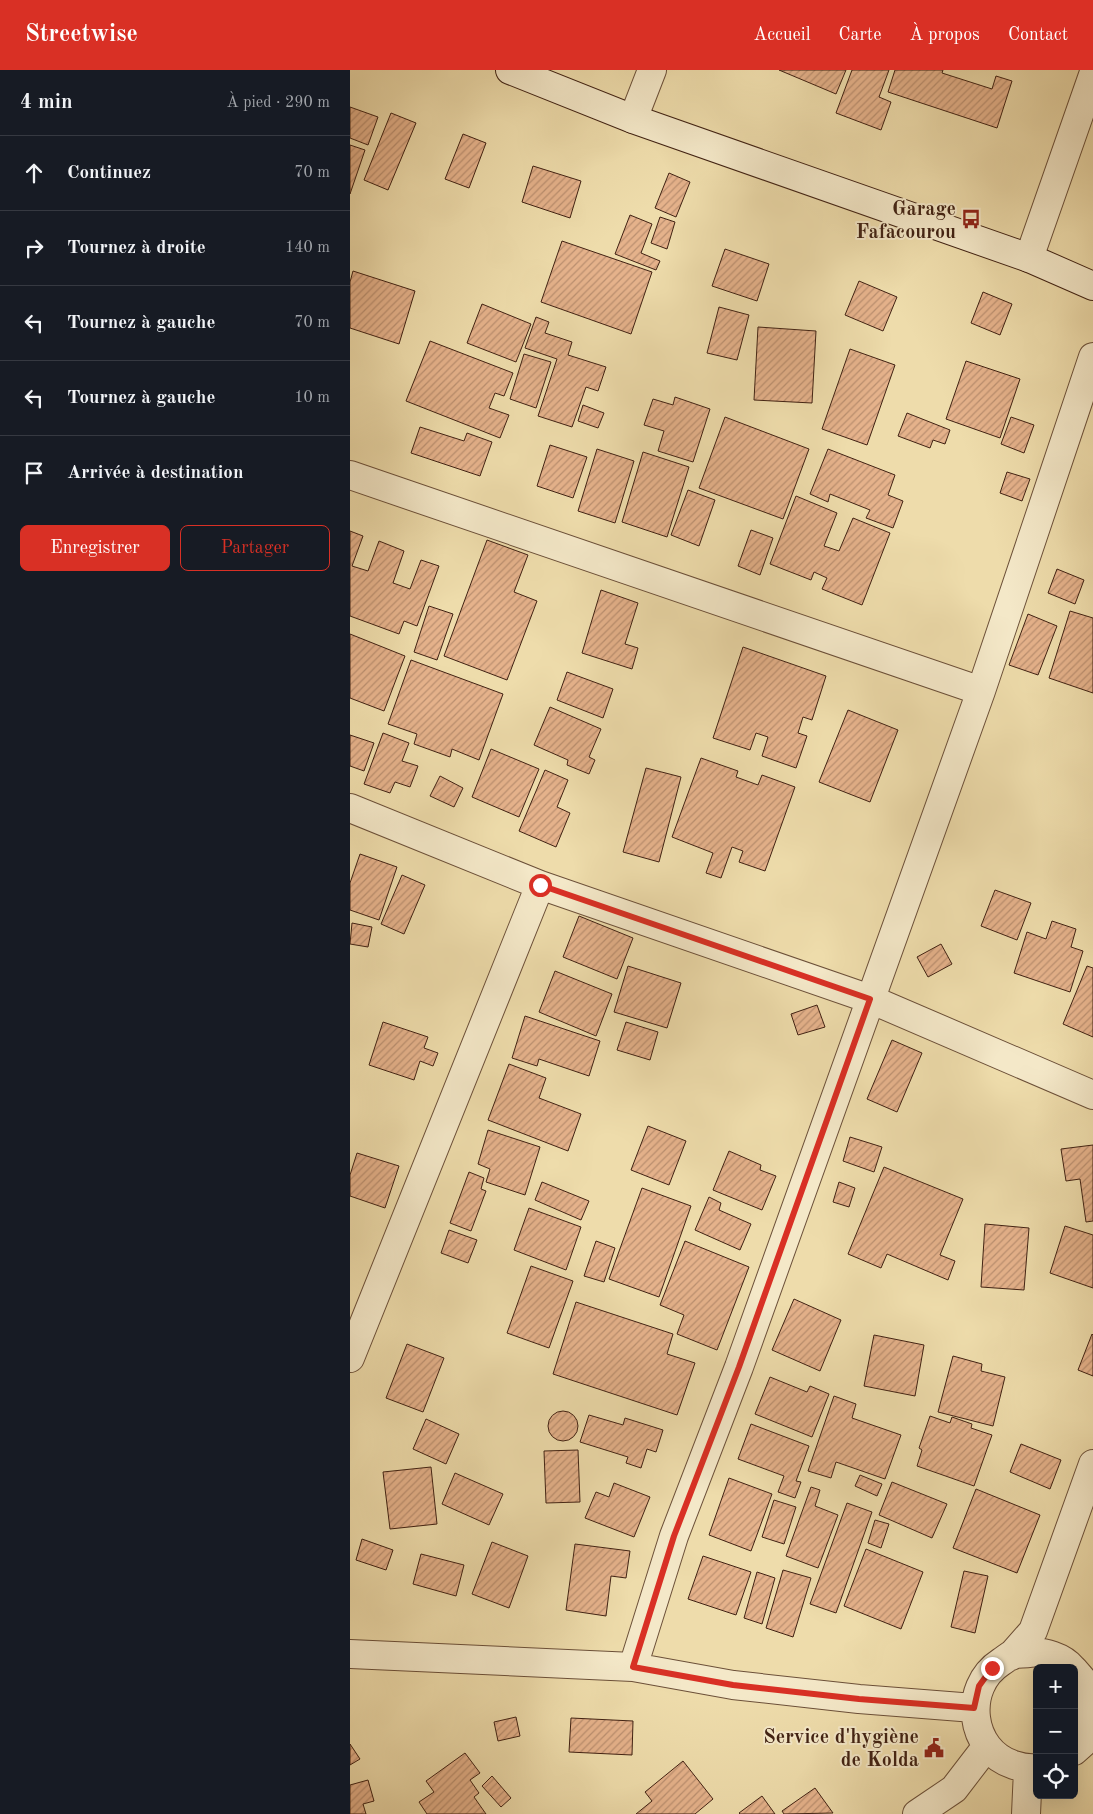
<!DOCTYPE html>
<html lang="fr">
<head>
<meta charset="utf-8">
<style>
  :root { --surface:#171b24; --page:#242831; --text:#f1f3f6; --muted:#9ea1a6; --line:#363941; --accent:#d93025 }
  body { margin:0; font-family:"Old Standard TT",serif; background:var(--page); color:var(--text) }
  .controls { position:absolute; right:15px; bottom:15px; display:grid; overflow:hidden; border-radius:8px; box-shadow:0 5px 20px #0002 }
  .controls button { width:45px; height:45px; display:grid; place-items:center; padding:0; border:0; border-bottom:1px solid var(--line); background:var(--surface); color:var(--text); font:25px sans-serif }
  .stop { position:absolute; width:15px; height:15px; margin:-11px; border:4px solid #d93025; border-radius:50%; background:#fff }
  .stop.end { background:#d93025; border-color:#fff; box-shadow:0 1px 5px #0008 }
  .list { margin:0; padding:0; list-style:none }
  h2 { display:flex; justify-content:space-between; align-items:center; height:65px; margin:0; padding:0 20px; font-size:21px }
  h2 small { font-size:16px; font-weight:400; color:var(--muted) }
  .list li { display:grid; grid-template-columns:32px 1fr auto; gap:15px; align-items:center; box-sizing:border-box; height:75px; padding:0 20px; border-top:1px solid var(--line) }
  .list b { display:block; font-size:19px; white-space:nowrap }
  .list em { font-size:16px; font-style:normal; color:var(--muted) }
  .actions { display:flex; gap:10px; padding:15px 20px }
  .actions a { flex:1; padding:11px 0; border:1px solid var(--accent); border-radius:8px; text-align:center; font-size:18px; color:var(--accent) }
  .actions .main { background:var(--accent); color:#fff }
  .icon { flex:none; width:28px; height:28px; fill:none; stroke:currentColor; stroke-width:2; stroke-linecap:round; stroke-linejoin:round }
  .map { position:relative; flex:none; width:743px; height:1744px; overflow:hidden }
  header { display:flex; align-items:center; gap:30px; box-sizing:border-box; height:70px; padding:0 25px; background:var(--accent); color:#fff }
  header strong { font-size:24px }
  nav { display:flex; gap:28px; margin-inline-start:auto; font-size:18px }
  main { display:flex }
  aside { flex:1; background:var(--surface) }
  .map>svg:first-child { display:block }
  .building { fill:url(#building-hatch); stroke:#412213 }
  .lines { fill:none; stroke-linecap:round; stroke-linejoin:round }
  .minor-casing { stroke:#6c5039; stroke-width:30 }
  .secondary-casing { stroke:#412213; stroke-width:30 }
  .minor { stroke:#f4e8c8; stroke-width:28 }
  .secondary { stroke:#f4e8c8; stroke-width:28 }
  .route { stroke:#d93025; stroke-width:6 }
  .labels { text-anchor:middle; stroke-width:4; stroke-linejoin:round; paint-order:stroke }
  .poi-label { font-size:20px; font-weight:bold; fill:#412213; stroke:#f4e8c8; text-anchor:end }
</style>
</head>
<body>
<header>
<strong>Streetwise</strong>
<nav><a>Accueil</a><a>Carte</a><a>À propos</a><a>Contact</a></nav>
</header>
<main>
<aside>
<h2>4 min<small>À pied · 290 m</small></h2>
<ul class="list">
<li><svg class="icon" aria-label="ahead" viewBox="0 0 24 24"><path d="M12 20V5M6 11l6-6 6 6"/></svg><div><b>Continuez</b></div><em>70 m</em></li>
<li><svg class="icon" aria-label="right" viewBox="0 0 24 24"><path d="M7 20v-9h11M14 6l5 5-5 5"/></svg><div><b>Tournez à droite</b></div><em>140 m</em></li>
<li><svg class="icon" aria-label="left" viewBox="0 0 24 24"><path d="M17 20v-9H6M10 6l-5 5 5 5"/></svg><div><b>Tournez à gauche</b></div><em>70 m</em></li>
<li><svg class="icon" aria-label="left" viewBox="0 0 24 24"><path d="M17 20v-9H6M10 6l-5 5 5 5"/></svg><div><b>Tournez à gauche</b></div><em>10 m</em></li>
<li><svg class="icon" aria-label="arrive" viewBox="0 0 24 24"><path d="M6 21V4h12l-3 4 3 4H6"/></svg><div><b>Arrivée à destination</b></div></li>
</ul>
<div class="actions"><a class="main">Enregistrer</a><a>Partager</a></div>
</aside>
<div class="map">
<svg width="743" height="1744" viewBox="0 0 743 1744">
  <defs>
    <pattern id="building-hatch" width="6" height="6" patternUnits="userSpaceOnUse" patternTransform="scale(1.25)"><rect width="6" height="6" fill="#e5b28b"/><path d="M-1 1l2-2M0 6l6-6M5 7l2-2" fill="none" stroke="#bb9070"/></pattern>
  </defs>
  <rect width="100%" height="100%" fill="#eedcab"/>
  <filter id="stains"><feTurbulence type="fractalNoise" baseFrequency=".004" numOctaves="4"/><feColorMatrix values="0 0 0 0 .2 0 0 0 0 .09 0 0 0 0 .02 0 0 0 .5 -.17"/></filter>
  <radialGradient id="worn" r=".72"><stop offset=".6" stop-color="#630" stop-opacity="0"/><stop offset="1" stop-color="#630" stop-opacity=".3"/></radialGradient>
  <path class="building" d="M 429,0 L 496,0 L 486,24 Z
    M 502,0 L 539,0 L 529,27 L 541,32 L 531,60 L 486,43 Z
    M 545,0 L 593,0 L 592,3 L 642,19 L 646,6 L 662,11 L 647,58 L 538,22 Z
    M 0,37 L 28,47 L 18,75 L 0,68 Z
    M 41,43 L 66,53 L 38,120 L 14,110 Z
    M 113,64 L 136,73 L 119,118 L 95,109 Z
    M 0,75 L 15,80 L 0,124 Z
    M 183,96 L 231,111 L 220,148 L 172,132 Z
    M 319,103 L 340,112 L 326,147 L 305,138 Z
    M 280,145 L 302,154 L 291,183 L 310,191 L 306,200 L 265,184 Z
    M 310,147 L 325,152 L 317,179 L 301,173 Z
    M 212,171 L 302,202 L 281,264 L 191,232 Z
    M 375,179 L 419,194 L 407,231 L 362,216 Z
    M 3,201 L 65,221 L 49,274 L 0,258 L 0,212 Z
    M 509,211 L 547,227 L 533,261 L 495,245 Z
    M 633,222 L 662,234 L 650,265 L 621,253 Z
    M 132,234 L 181,254 L 166,292 L 117,273 Z
    M 369,237 L 399,245 L 387,290 L 357,283 Z
    M 186,247 L 199,252 L 195,263 L 222,272 L 218,285 L 256,297 L 248,321 L 236,317 L 222,357 L 188,346 L 207,289 L 175,278 Z
    M 408,257 L 466,261 L 462,333 L 404,330 Z
    M 80,271 L 163,303 L 154,326 L 145,323 L 139,338 L 159,345 L 150,368 L 56,331 Z
    M 500,279 L 545,295 L 517,375 L 472,359 Z
    M 174,284 L 201,292 L 186,338 L 160,329 Z
    M 616,291 L 670,309 L 650,368 L 596,349 Z
    M 325,327 L 360,339 L 343,392 L 308,381 L 314,361 L 294,355 L 303,329 L 323,335 Z
    M 233,335 L 254,343 L 248,358 L 228,351 Z
    M 557,343 L 600,360 L 595,374 L 583,370 L 580,378 L 548,366 Z
    M 375,347 L 459,379 L 433,449 L 349,418 Z
    M 661,347 L 684,355 L 674,383 L 651,374 Z
    M 70,357 L 114,371 L 117,363 L 142,372 L 130,406 L 61,383 Z
    M 200,375 L 237,387 L 223,428 L 187,416 Z
    M 247,379 L 284,391 L 265,453 L 228,441 Z
    M 478,379 L 545,405 L 538,425 L 553,431 L 543,458 L 516,448 L 520,440 L 480,424 L 478,432 L 460,424 Z
    M 293,382 L 339,397 L 317,467 L 272,452 Z
    M 657,402 L 680,409 L 672,431 L 650,423 Z
    M 338,420 L 365,430 L 349,476 L 321,465 Z
    M 446,426 L 487,443 L 474,476 L 489,481 L 503,448 L 540,463 L 512,535 L 472,519 L 477,508 L 464,502 L 461,510 L 420,494 Z
    M 401,460 L 423,468 L 410,505 L 388,496 Z
    M 0,461 L 13,466 L 2,496 L 18,501 L 29,471 L 54,481 L 43,513 L 60,519 L 71,490 L 89,496 L 67,556 L 54,551 L 49,564 L 0,546 Z
    M 137,470 L 178,485 L 164,522 L 187,531 L 157,610 L 94,586 Z
    M 707,499 L 734,510 L 725,534 L 698,523 Z
    M 251,520 L 288,533 L 275,574 L 288,578 L 282,599 L 232,583 Z
    M 79,536 L 103,544 L 87,590 L 64,582 Z
    M 720,541 L 743,548 L 743,623 L 699,608 Z
    M 678,544 L 707,556 L 688,605 L 659,595 Z
    M 0,564 L 55,586 L 34,641 L 0,628 Z
    M 393,577 L 476,606 L 462,650 L 453,647 L 448,663 L 457,666 L 446,698 L 412,686 L 418,667 L 406,663 L 400,680 L 363,668 Z
    M 61,590 L 153,624 L 129,690 L 102,679 L 100,687 L 64,674 L 67,664 L 38,654 Z
    M 217,602 L 263,619 L 253,648 L 207,630 Z
    M 200,637 L 251,659 L 239,687 L 245,690 L 239,704 L 217,695 L 218,690 L 184,675 Z
    M 498,640 L 548,660 L 520,732 L 469,712 Z
    M 33,663 L 59,673 L 52,691 L 68,696 L 60,717 L 45,712 L 40,723 L 14,714 Z
    M 0,665 L 24,673 L 14,701 L 0,696 Z
    M 141,679 L 189,699 L 169,747 L 122,727 Z
    M 351,688 L 388,701 L 386,707 L 408,715 L 412,705 L 445,717 L 415,801 L 389,792 L 393,781 L 382,777 L 371,808 L 356,803 L 363,783 L 322,767 Z
    M 296,698 L 331,707 L 309,792 L 273,782 Z
    M 195,700 L 218,710 L 207,737 L 220,743 L 206,777 L 169,761 Z
    M 90,706 L 113,718 L 104,737 L 80,726 Z
    M 10,784 L 47,797 L 29,850 L 0,840 L 0,813 Z
    M 52,805 L 75,815 L 54,864 L 31,854 Z
    M 645,820 L 681,833 L 667,870 L 631,856 Z
    M 229,846 L 283,868 L 267,909 L 213,887 Z
    M 702,851 L 726,859 L 721,877 L 733,881 L 720,922 L 664,903 L 677,862 L 696,869 Z
    M 2,853 L 22,857 L 18,877 L 0,874 Z
    M 591,874 L 602,894 L 578,907 L 567,887 Z
    M 278,896 L 331,913 L 317,958 L 264,942 Z
    M 737,896 L 743,898 L 743,967 L 713,954 Z
    M 205,901 L 262,924 L 246,966 L 189,942 Z
    M 467,935 L 475,957 L 448,965 L 441,944 Z
    M 175,946 L 250,971 L 239,1006 L 189,989 L 187,996 L 162,988 Z
    M 33,952 L 78,967 L 74,978 L 88,983 L 83,996 L 70,991 L 64,1010 L 19,995 Z
    M 276,952 L 308,962 L 300,990 L 267,980 Z
    M 542,970 L 572,983 L 547,1042 L 517,1029 Z
    M 159,994 L 196,1008 L 189,1028 L 231,1044 L 218,1081 L 138,1050 Z
    M 298,1056 L 336,1071 L 319,1115 L 281,1100 Z
    M 138,1060 L 190,1077 L 175,1125 L 136,1112 L 140,1099 L 128,1094 Z
    M 500,1067 L 532,1077 L 524,1102 L 493,1091 Z
    M 743,1075 L 743,1151 L 736,1152 L 730,1109 L 716,1111 L 711,1079 Z
    M 379,1081 L 411,1095 L 410,1100 L 426,1106 L 412,1140 L 363,1120 Z
    M 7,1083 L 49,1096 L 35,1138 L 0,1126 L 0,1105 Z
    M 534,1097 L 613,1129 L 590,1185 L 605,1191 L 598,1210 L 537,1184 L 531,1198 L 498,1184 Z
    M 119,1102 L 134,1108 L 131,1119 L 136,1121 L 121,1161 L 100,1153 Z
    M 192,1112 L 239,1131 L 231,1150 L 185,1130 Z
    M 489,1112 L 505,1118 L 499,1137 L 483,1132 Z
    M 292,1118 L 341,1136 L 309,1227 L 259,1209 Z
    M 359,1127 L 371,1133 L 369,1140 L 401,1154 L 390,1180 L 345,1160 Z
    M 179,1138 L 231,1157 L 216,1200 L 164,1180 Z
    M 635,1154 L 679,1158 L 674,1220 L 631,1217 Z
    M 715,1156 L 743,1165 L 743,1218 L 700,1203 Z
    M 99,1160 L 127,1170 L 118,1193 L 91,1183 Z
    M 246,1171 L 265,1178 L 254,1212 L 234,1206 Z
    M 335,1171 L 399,1197 L 367,1280 L 327,1264 L 334,1245 L 310,1235 Z
    M 181,1196 L 223,1211 L 199,1278 L 157,1263 Z
    M 444,1229 L 491,1250 L 470,1301 L 422,1280 Z
    M 226,1232 L 323,1264 L 317,1284 L 345,1293 L 327,1345 L 203,1304 Z
    M 742,1264 L 743,1265 L 743,1306 L 728,1300 Z
    M 524,1265 L 574,1275 L 565,1326 L 514,1316 Z
    M 57,1274 L 94,1288 L 73,1342 L 36,1328 Z
    M 603,1286 L 632,1294 L 631,1301 L 655,1307 L 643,1356 L 588,1342 Z
    M 420,1307 L 457,1322 L 460,1316 L 479,1324 L 462,1367 L 405,1344 Z
    M 484,1326 L 506,1334 L 502,1348 L 551,1365 L 535,1409 L 486,1392 L 481,1408 L 458,1401 Z
    M198 1356a15 15 0 1 1 30 0a15 15 0 1 1-30 0Z
    M 239,1345 L 273,1355 L 275,1348 L 313,1360 L 306,1382 L 297,1379 L 291,1398 L 276,1393 L 278,1387 L 230,1372 Z
    M 580,1346 L 600,1353 L 602,1347 L 622,1354 L 621,1358 L 642,1365 L 624,1416 L 567,1396 L 572,1380 L 569,1378 Z
    M 76,1349 L 109,1364 L 96,1394 L 63,1379 Z
    M 401,1354 L 459,1376 L 446,1411 L 451,1412 L 445,1428 L 428,1422 L 434,1406 L 388,1389 Z
    M 671,1374 L 711,1390 L 700,1419 L 660,1402 Z
    M 228,1380 L 230,1432 L 196,1433 L 194,1381 Z
    M 81,1397 L 87,1454 L 40,1459 L 33,1402 Z
    M 105,1403 L 153,1424 L 139,1455 L 92,1434 Z
    M 510,1405 L 532,1414 L 527,1426 L 505,1416 Z
    M 379,1408 L 422,1424 L 401,1481 L 359,1465 Z
    M 542,1412 L 597,1434 L 582,1468 L 529,1445 Z
    M 264,1413 L 300,1427 L 284,1467 L 235,1448 L 246,1422 L 259,1427 Z
    M 461,1417 L 470,1420 L 465,1436 L 488,1445 L 468,1498 L 436,1486 Z
    M 626,1419 L 690,1445 L 667,1503 L 603,1478 Z
    M 424,1430 L 446,1437 L 434,1474 L 412,1467 Z
    M 497,1433 L 522,1442 L 486,1543 L 460,1534 Z
    M 525,1450 L 539,1454 L 531,1478 L 518,1473 Z
    M 12,1469 L 43,1480 L 36,1500 L 6,1490 Z
    M 142,1472 L 178,1486 L 159,1538 L 122,1524 Z
    M 225,1474 L 280,1481 L 276,1508 L 261,1506 L 256,1546 L 216,1540 Z
    M 516,1479 L 573,1502 L 551,1559 L 494,1536 Z
    M 71,1484 L 114,1495 L 106,1526 L 63,1514 Z
    M 353,1486 L 401,1502 L 386,1545 L 338,1529 Z
    M 433,1500 L 461,1508 L 443,1567 L 416,1558 Z
    M 614,1501 L 638,1506 L 625,1563 L 601,1557 Z
    M 407,1502 L 425,1508 L 412,1554 L 394,1548 Z
    M 166,1647 L 170,1666 L 148,1671 L 144,1652 Z
    M 221,1648 L 283,1651 L 282,1685 L 219,1682 Z
    M 0,1674 L 10,1689 L 0,1695 Z
    M 115,1683 L 130,1703 L 120,1710 L 129,1723 L 124,1727 L 136,1744 L 77,1744 L 69,1732 L 84,1722 L 76,1711 Z
    M 333,1691 L 363,1729 L 345,1744 L 286,1744 L 302,1731 L 295,1722 Z
    M 142,1706 L 161,1728 L 151,1737 L 132,1716 Z
    M 18,1710 L 24,1731 L 13,1734 L 16,1744 L 0,1744 L 0,1715 Z
    M 465,1718 L 483,1743 L 434,1744 L 432,1741 Z
    M 412,1726 L 425,1744 L 390,1744 L 389,1743 Z"/>
  <g class="lines">
    <defs>
      <path id="minor" d="M 283,49 L 302,0
        M 679,188 L 743,5
        M 0,405 L 631,621
        M 0,738 L 190,815 L 520,929 L 743,1025
        M 0,1288 L 190,815
        M 0,1584 L 283,1597 L 383,1615 L 509,1629 L 624,1638
        M 661,1586 L 683,1561 L 743,1394
        M 283,1597 L 324,1466 L 389,1297 L 631,621 L 743,287
        M 724,1600 L 736,1614 L 742,1643 L 733,1673 L 724,1681
        M 687,1698 C 678,1699 673,1698 664,1695 C 619,1681 612,1617 651,1592 C 654,1590 658,1587 661,1585 C 667,1583 674,1584 680,1583 C 694,1581 713,1587 722,1598
        M 567,1744 L 604,1719 L 637,1676
        M 676,1744 L 678,1700"/>
      <path id="secondary" d="M 160,0 L 283,49 L 679,188 L 743,216"/>
    </defs>
    <use href="#minor" class="minor-casing"/>
    <use href="#secondary" class="secondary-casing"/>
    <use href="#minor" class="minor"/>
    <use href="#secondary" class="secondary"/>
  </g>
  <g class="lines">
    <path class="route" d="M 190,815 L 520,929 L 389,1297 L 324,1466 L 283,1597 L 383,1615 L 509,1629 L 624,1638 L 629,1616 L 642,1598"/>
  </g>
  <defs>
    <symbol id="bus-bare" viewBox="-9 -9 18 18"><path d="M-5-6H5V4H4V6H2V4H-2V6H-4V4H-5ZM-3.5-4V0h7V-4ZM-3.5 1.2v1.5H-2V1.2ZM2 1.2v1.5H3.5V1.2Z" fill="#8f2418" stroke="#f4e8c8" stroke-width="2.5" paint-order="stroke"/></symbol>
    <symbol id="civic-bare" viewBox="-9 -9 18 18"><path d="M-.6-6.5H3V-4.5H.6V-3L4-1V1h2V6H-6V1h2V-1L-.6-3ZM-1.2 2.5V6h2.4V2.5Z" fill="#8f2418" stroke="#f4e8c8" stroke-width="2.5" paint-order="stroke"/></symbol>
  </defs>
  <g fill-rule="evenodd">
    <use href="#bus-bare" x="607" y="135" width="28" height="28"/>
    <use href="#civic-bare" x="570" y="1664" width="28" height="28"/>
  </g>
  <g class="labels">
    <g class="poi-label">
      <text x="606" y="145">Garage<tspan x="606" dy="23">Fafacourou</tspan></text>
      <text x="569" y="1673">Service d'hygiène<tspan x="569" dy="23">de Kolda</tspan></text>
    </g>
  </g>
  <rect width="100%" height="100%" filter="url(#stains)"/>
  <rect width="100%" height="100%" fill="url(#worn)"/>
</svg>
<div class="controls">
<button>+</button>
<button>−</button>
<button><svg class="icon" aria-label="locate" viewBox="0 0 24 24"><circle cx="12" cy="12" r="6"/><path d="M12 2v4M12 18v4M2 12h4M18 12h4"/></svg></button>
</div>
<div class="stop" style="left:190px;top:815px"></div>
<div class="stop end" style="left:642px;top:1598px"></div>
</div>
</main>
</body>
</html>
